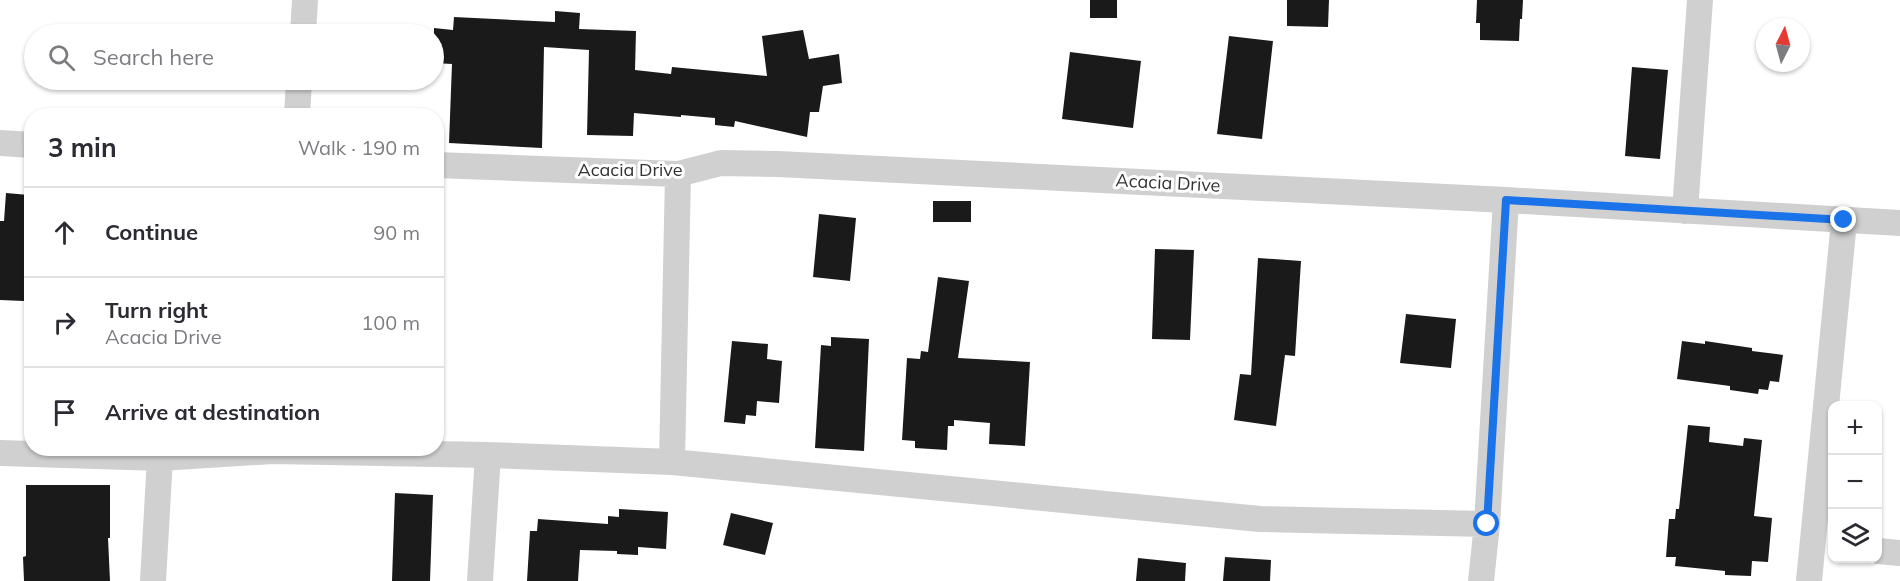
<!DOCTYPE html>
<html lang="en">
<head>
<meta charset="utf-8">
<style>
  :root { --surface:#fff; --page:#f7f7f7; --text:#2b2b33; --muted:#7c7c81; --line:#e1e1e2 }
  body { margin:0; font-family:Mulish,sans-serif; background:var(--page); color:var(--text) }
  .controls { position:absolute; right:18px; bottom:18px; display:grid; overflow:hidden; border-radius:12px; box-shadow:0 2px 4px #0004 }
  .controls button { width:54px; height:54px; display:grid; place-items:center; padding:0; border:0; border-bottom:2px solid var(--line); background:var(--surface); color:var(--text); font:30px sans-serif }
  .compass { position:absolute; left:1756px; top:18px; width:54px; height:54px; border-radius:50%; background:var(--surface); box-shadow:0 2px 4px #0004; rotate:6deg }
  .stop { position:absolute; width:18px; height:18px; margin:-14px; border:4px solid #1a73e8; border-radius:50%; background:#fff }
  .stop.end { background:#1a73e8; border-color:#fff; box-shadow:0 2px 6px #0008 }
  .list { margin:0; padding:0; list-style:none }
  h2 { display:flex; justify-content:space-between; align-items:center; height:78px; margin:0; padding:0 24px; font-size:26px }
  h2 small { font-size:20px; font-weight:400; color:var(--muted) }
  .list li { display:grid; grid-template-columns:39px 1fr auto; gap:18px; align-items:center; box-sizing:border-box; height:90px; padding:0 24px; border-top:2px solid var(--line) }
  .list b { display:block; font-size:22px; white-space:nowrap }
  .list p { margin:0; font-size:20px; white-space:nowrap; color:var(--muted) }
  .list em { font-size:20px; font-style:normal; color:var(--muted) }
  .icon { flex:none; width:33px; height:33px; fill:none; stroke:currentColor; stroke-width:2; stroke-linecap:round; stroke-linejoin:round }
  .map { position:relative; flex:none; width:1900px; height:581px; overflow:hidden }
  .search { position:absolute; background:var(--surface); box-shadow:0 2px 4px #0004; left:24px; top:24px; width:420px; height:66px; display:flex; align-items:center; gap:15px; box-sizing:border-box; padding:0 21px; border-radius:33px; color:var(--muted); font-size:22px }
  .panel { position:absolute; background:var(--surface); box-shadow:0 2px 4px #0004; left:24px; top:108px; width:420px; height:348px; border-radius:24px }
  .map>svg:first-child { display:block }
  .building { fill:#1a1a1a }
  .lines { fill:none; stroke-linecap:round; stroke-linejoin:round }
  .minor { stroke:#d0d0d0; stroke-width:26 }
  .route { stroke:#1a73e8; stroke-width:8 }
  .labels { text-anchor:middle; stroke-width:6; stroke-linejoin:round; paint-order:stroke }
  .street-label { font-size:18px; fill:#333; stroke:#fff }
</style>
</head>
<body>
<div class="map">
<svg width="1900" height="581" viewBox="0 0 1900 581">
  <rect width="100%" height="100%" fill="#fff"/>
  <path class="building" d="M 1090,0 L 1117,0 L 1117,18 L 1090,18 Z
    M 1287,0 L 1329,0 L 1328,27 L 1287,26 Z
    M 1477,0 L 1523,0 L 1522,19 L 1520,19 L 1519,41 L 1480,40 L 1480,23 L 1476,23 Z
    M 555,11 L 580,13 L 579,29 L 636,31 L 635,70 L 671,74 L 672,67 L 767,76 L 762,36 L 803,30 L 809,59 L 839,54 L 842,83 L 823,86 L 819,112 L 810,112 L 807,137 L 735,121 L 734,127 L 715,125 L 715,118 L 681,115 L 681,117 L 634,113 L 633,136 L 587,135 L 589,50 L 544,47 L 542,148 L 449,143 L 452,64 L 434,63 L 434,28 L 453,30 L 454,17 L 555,22 Z
    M 1229,36 L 1273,41 L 1262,139 L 1217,134 Z
    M 1070,52 L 1141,61 L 1133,128 L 1062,119 Z
    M 1632,67 L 1668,70 L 1660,159 L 1625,156 Z
    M 6,193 L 29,195 L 24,301 L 0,300 L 0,221 L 4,221 Z
    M 933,201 L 971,201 L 971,222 L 933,222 Z
    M 819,214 L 856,218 L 850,281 L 813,277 Z
    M 1155,249 L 1194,250 L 1190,340 L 1152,339 Z
    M 1258,258 L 1301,261 L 1295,356 L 1285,355 L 1276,426 L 1234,420 L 1240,374 L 1251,375 Z
    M 938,277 L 969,281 L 958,358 L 1030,362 L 1025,446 L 989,444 L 990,423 L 954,420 L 954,426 L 948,426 L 947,450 L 915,448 L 915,441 L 902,440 L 907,358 L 920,359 L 921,351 L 928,352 Z
    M 1406,314 L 1456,319 L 1451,368 L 1400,363 Z
    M 831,337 L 869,339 L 864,451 L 815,448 L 821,345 L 831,346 Z
    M 732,341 L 768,344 L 767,359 L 782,361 L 779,403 L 757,401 L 756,416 L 746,415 L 745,424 L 724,422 Z
    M 1682,341 L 1705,344 L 1705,341 L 1752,348 L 1752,351 L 1783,355 L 1779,382 L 1770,381 L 1768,390 L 1759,389 L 1758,394 L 1730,390 L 1730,386 L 1677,379 Z
    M 1688,425 L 1710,427 L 1709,442 L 1743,446 L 1744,438 L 1762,440 L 1754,516 L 1772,518 L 1768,562 L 1752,561 L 1751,576 L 1725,575 L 1725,571 L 1675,566 L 1676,557 L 1666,557 L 1669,519 L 1675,519 L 1676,509 L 1679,509 Z
    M 26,485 L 110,485 L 110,538 L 108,538 L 110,581 L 24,581 L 23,557 L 26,556 Z
    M 395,493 L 433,495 L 430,581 L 392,581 Z
    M 619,509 L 668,512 L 666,549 L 638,547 L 638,555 L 617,554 L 617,551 L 580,550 L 578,581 L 527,581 L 530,531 L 537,531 L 538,519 L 608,524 L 608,516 L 619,517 Z
    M 731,513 L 773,523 L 765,555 L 723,545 Z
    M 1225,557 L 1271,560 L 1270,581 L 1223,581 Z
    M 1138,558 L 1186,563 L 1185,581 L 1136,581 Z"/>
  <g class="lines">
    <path class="minor" d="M 303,34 L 305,0
      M 297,116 L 299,80
      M 0,143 L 32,145
      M 436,165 L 678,174 L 721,163 L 778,164 L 1506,200 L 1900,223
      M 1685,211 L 1700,0
      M 0,453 L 160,458 L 273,451 L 488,455 L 672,462 L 1260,519 L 1487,524
      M 672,462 L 678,174
      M 1878,551 L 1900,553
      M 153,581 L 160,458
      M 480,581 L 488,455
      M 1481,581 L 1487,524 L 1506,200
      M 1809,581 L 1844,221"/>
  </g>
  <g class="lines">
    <path class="route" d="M 1487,524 L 1506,200 L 1844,220"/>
  </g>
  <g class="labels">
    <g class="street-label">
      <text x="630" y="176">Acacia Drive</text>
      <text transform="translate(1168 183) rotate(3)" y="6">Acacia Drive</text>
    </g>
  </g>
</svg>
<div class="controls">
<button>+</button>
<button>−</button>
<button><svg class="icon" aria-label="layers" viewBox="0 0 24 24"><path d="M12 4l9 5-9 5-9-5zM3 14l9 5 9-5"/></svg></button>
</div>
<svg class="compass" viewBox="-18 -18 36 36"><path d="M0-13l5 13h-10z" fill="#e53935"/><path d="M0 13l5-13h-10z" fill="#7c7c81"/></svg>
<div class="stop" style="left:1487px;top:524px"></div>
<div class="stop end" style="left:1844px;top:220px"></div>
<div class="search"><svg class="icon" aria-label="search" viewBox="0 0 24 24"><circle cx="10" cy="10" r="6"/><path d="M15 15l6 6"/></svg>Search here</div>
<section class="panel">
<h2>3 min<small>Walk · 190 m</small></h2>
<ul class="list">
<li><svg class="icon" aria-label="ahead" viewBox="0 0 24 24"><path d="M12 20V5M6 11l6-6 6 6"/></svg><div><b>Continue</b></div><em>90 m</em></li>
<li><svg class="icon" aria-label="right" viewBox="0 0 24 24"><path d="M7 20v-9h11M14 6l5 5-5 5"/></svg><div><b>Turn right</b><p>Acacia Drive</p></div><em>100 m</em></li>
<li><svg class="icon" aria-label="arrive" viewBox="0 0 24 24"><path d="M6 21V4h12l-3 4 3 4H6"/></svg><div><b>Arrive at destination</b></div></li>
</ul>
</section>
</div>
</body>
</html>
